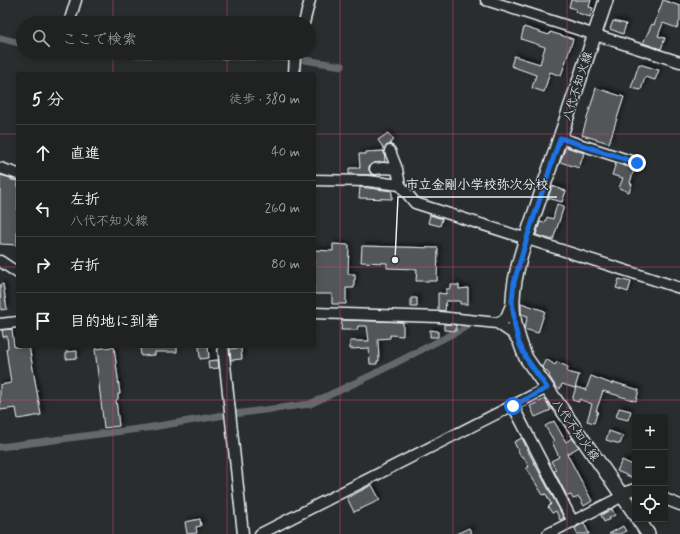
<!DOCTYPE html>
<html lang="ja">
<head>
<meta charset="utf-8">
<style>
  :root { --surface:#202222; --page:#282a2a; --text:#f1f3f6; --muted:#a2a4a5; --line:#3d3f40 }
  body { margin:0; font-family:Mynerve,"Klee One",sans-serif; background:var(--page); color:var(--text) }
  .controls { position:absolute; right:12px; bottom:12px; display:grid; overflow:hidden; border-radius:4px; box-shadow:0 2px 6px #0003 }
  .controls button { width:36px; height:36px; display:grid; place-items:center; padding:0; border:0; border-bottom:1px solid var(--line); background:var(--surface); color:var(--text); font:20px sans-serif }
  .stop { position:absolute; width:12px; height:12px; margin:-9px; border:3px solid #1a73e8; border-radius:50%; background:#fff }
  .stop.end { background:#1a73e8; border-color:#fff; box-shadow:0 1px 4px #0008 }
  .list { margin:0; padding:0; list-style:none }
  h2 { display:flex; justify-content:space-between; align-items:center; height:52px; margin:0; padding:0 16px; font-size:17px }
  h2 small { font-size:13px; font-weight:400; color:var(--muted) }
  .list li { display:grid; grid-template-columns:26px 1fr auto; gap:12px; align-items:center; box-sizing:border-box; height:56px; padding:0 16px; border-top:1px solid var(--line) }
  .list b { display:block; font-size:15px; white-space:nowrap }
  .list p { margin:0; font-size:13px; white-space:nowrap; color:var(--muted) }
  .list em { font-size:13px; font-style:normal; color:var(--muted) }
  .icon { flex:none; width:22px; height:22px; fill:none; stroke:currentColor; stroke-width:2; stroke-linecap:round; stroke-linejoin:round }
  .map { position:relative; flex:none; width:680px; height:534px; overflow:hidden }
  .search { position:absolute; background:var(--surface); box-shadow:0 2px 6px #0003; left:16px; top:16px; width:300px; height:44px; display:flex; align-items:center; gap:10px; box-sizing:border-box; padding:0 14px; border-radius:22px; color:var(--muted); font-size:15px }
  .panel { position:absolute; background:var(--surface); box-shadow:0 2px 6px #0003; left:16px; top:72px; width:300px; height:276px; border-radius:4px }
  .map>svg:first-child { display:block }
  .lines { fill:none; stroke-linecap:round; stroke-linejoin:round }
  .canal { stroke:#63686b; stroke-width:7 }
  .building { fill:#535759; stroke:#e8f1f8; filter:url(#shadow) }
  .minor-casing { stroke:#e8f1f8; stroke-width:13 }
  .major-casing { stroke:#e8f1f8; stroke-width:16 }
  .minor { stroke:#2a2d2e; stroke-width:10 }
  .major { stroke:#2a2d2e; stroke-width:13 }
  .route { stroke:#1a73e8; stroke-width:5 }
  .grid { fill:none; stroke:#ca437a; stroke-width:1; stroke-opacity:0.55 }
  .labels { text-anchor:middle; stroke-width:3; stroke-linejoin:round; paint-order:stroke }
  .street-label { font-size:12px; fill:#e8f1f8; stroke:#2a2d2e }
  .leader { fill:none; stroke:#e8f1f8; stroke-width:1.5 }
  .callout-dot { fill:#e8f1f8; stroke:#2a2d2e; stroke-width:1.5 }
  .callout-label { font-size:13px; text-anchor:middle; font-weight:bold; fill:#e8f1f8; stroke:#2a2d2e; stroke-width:3; stroke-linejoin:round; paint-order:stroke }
</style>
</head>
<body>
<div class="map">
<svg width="680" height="534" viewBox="0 0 680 534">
  <defs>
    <filter id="shadow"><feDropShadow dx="2.5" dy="-2.5" stdDeviation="2" flood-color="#0009"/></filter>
  </defs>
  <rect width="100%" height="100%" fill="#2a2d2e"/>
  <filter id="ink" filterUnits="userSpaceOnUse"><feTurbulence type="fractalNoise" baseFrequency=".025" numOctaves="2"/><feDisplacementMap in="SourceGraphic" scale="8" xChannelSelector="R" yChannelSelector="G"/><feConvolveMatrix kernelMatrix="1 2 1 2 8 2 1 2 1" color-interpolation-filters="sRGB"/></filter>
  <g filter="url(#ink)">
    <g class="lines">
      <path class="canal" d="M 0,38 L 23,44
        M 55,53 L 292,58 L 342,66
        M 234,414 L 310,404 L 370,376 L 468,326
        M 0,447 L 146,428 L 225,415"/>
    </g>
    <path class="building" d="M 571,0 L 591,0 L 589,7 L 593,8 L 590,17 L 575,12 L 576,9 L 569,7 Z
      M 663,0 L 680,6 L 680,21 L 677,28 L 663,23 L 658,36 L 665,38 L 661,49 L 643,43 L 652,24 L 654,25 Z
      M 613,21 L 626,24 L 623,34 L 610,29 Z
      M 524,27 L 549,35 L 550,32 L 573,39 L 561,76 L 550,72 L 544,92 L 532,88 L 536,75 L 511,66 L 514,56 L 540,64 L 545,47 L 521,39 Z
      M 639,64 L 659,70 L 655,80 L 645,77 L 641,90 L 631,88 Z
      M 596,88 L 624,97 L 609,143 L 582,135 Z
      M 388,133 L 394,140 L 390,143 L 391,145 L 387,145 L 384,149 L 378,140 Z
      M 566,147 L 584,153 L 579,168 L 560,162 Z
      M 384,151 L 385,162 L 374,163 L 369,166 L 369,170 L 373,175 L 349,174 L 349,168 L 360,168 L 359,154 L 366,154 L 366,152 Z
      M 616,163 L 634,169 L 630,183 L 632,184 L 629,192 L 619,188 L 623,178 L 612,175 Z
      M 0,175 L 11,178 L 11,180 L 18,181 L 17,245 L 0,244 Z
      M 552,186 L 566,191 L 562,202 L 548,198 Z
      M 360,187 L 392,191 L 392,199 L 359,198 Z
      M 557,204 L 564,206 L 553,240 L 536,235 L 540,222 L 545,223 L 547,217 L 553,219 Z
      M 430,215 L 442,219 L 440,226 L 428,223 Z
      M 333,244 L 349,245 L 348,274 L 355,274 L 355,280 L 354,280 L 354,288 L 346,288 L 346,304 L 332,304 L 332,294 L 314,294 L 314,250 L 333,251 Z
      M 362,246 L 438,248 L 437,281 L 416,281 L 417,269 L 387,268 L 387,263 L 361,262 Z
      M 619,279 L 631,282 L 628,292 L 616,288 Z
      M 3,284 L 7,309 L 1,310 L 0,285 Z
      M 450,285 L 459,285 L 459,289 L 468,288 L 468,304 L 460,304 L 460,301 L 446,301 L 445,311 L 438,310 L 438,293 L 446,294 L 446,289 L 450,289 Z
      M 411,298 L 417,298 L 417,307 L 411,307 Z
      M 521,303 L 545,311 L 538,333 L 524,329 L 528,316 L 521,314 Z
      M 342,320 L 403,322 L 403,336 L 390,335 L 390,338 L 378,339 L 379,361 L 377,361 L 377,364 L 370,364 L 369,348 L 350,349 L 350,341 L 369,341 L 367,326 L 358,326 L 357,330 L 341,330 Z
      M 444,324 L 456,325 L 456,331 L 444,330 Z
      M 12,329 L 14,347 L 29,346 L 41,415 L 18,419 L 16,408 L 0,410 L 0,385 L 11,383 L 6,349 L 8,348 L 7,336 L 3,337 L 2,330 Z
      M 430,330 L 438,331 L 438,337 L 430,337 Z
      M 140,346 L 177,346 L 177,352 L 155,352 L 155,355 L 141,356 Z
      M 199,346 L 208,346 L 209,358 L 200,359 Z
      M 114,347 L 120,394 L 118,394 L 118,399 L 116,400 L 119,426 L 104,428 L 95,349 Z
      M 241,348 L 242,359 L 231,360 L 230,349 Z
      M 77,351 L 77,358 L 66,359 L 66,352 Z
      M 546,359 L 555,365 L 557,362 L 568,367 L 567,372 L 579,375 L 575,388 L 562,384 L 560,389 L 556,387 L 549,376 L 550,375 L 542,367 Z
      M 218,360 L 219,368 L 209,369 L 208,361 Z
      M 591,376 L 612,384 L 613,382 L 639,390 L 636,401 L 603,391 L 596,411 L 598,411 L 594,423 L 587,421 L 592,404 L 579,399 L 579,402 L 572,400 L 576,387 L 586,390 Z
      M 545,399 L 551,410 L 535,417 L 530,406 Z
      M 619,408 L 631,411 L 628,420 L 616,417 Z
      M 554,421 L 566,442 L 572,438 L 579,447 L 567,454 L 592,501 L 584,506 L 579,497 L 573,499 L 571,495 L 567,496 L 554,471 L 556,470 L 551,461 L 559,457 L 552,442 L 554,441 L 545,426 Z
      M 609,431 L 623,436 L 620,444 L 606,440 Z
      M 522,438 L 529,453 L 564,518 L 560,520 L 556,511 L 552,513 L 548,507 L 551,504 L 546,494 L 543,495 L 526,468 L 529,467 L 523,456 L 521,457 L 514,442 Z
      M 622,460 L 635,466 L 635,479 L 617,471 Z
      M 372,485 L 380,500 L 354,512 L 347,498 Z
      M 612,509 L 615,515 L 609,518 L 610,519 L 604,522 L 601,515 Z
      M 200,519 L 201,526 L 196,527 L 197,533 L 187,534 L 185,522 Z
      M 584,523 L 589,534 L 577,534 L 575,528 Z
      M 623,526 L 626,531 L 620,534 L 609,534 Z
      M 469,528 L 472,534 L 456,534 Z"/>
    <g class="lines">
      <defs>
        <path id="minor" d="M 486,0 L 680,62
          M 69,23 L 76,0
          M 304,23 L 310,0
          M 294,74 L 295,53
          M 560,138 L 637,163
          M 390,151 L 397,169 L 400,185
          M 0,168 L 18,174
          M 375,169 L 383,168 L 397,169
          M 314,180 L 368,181 L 400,185 L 415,203 L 680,288
          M 0,261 L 18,273
          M 314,313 L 439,317 L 497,323 L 513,334 L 518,341
          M 497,323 L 505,319 L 512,303
          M 0,324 L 18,322
          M 223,346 L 243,534
          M 513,406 L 573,522
          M 665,499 L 680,505
          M 260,534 L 547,388
          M 548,534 L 623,496 L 626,492 L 635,489"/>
        <path id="major" d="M 606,0 C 585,64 564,127 542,191 C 532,223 514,266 513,299 C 512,320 518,339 526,358 L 635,514
          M 638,519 L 648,534"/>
      </defs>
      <use href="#minor" class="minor-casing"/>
      <use href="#major" class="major-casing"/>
      <use href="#minor" class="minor"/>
      <use href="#major" class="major"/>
    </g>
  </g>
  <g class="lines" filter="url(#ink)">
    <path class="route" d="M 513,406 L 547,388 L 526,358 L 519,343 L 515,327 L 512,301 L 514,282 L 527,238 L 560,138 L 637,163"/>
  </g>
  <path class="grid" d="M 113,0 L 113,23M 227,0 L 227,23M 340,0 L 340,534M 453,0 L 453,534M 567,0 L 567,534M 113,53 L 113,74M 227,53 L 227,74M 0,134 L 18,134M 314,134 L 680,134M 0,267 L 18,267M 314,267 L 680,267M 113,346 L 113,534M 227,346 L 227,534M 0,400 L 680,400"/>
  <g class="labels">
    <g class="street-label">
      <text transform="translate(577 86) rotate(-72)" y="4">八代不知火線</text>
      <text transform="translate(576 430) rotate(55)" y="4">八代不知火線</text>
    </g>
  </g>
  <path class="leader" d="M395 260L398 197H557"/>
  <circle class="callout-dot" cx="395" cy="260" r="4"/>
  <g class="callout-label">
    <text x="477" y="189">市立金剛小学校弥次分校</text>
  </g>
</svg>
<div class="controls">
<button>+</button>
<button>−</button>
<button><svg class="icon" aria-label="locate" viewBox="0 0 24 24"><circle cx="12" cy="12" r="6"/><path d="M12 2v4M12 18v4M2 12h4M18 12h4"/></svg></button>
</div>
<div class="stop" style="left:513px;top:406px"></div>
<div class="stop end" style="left:637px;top:163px"></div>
<div class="search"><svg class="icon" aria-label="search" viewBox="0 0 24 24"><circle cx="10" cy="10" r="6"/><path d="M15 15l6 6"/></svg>ここで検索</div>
<section class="panel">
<h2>5 分<small>徒歩 · 380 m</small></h2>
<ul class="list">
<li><svg class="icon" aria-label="ahead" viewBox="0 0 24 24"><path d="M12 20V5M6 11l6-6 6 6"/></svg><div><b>直進</b></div><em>40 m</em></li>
<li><svg class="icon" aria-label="left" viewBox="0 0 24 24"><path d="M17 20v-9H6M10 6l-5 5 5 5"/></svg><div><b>左折</b><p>八代不知火線</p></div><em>260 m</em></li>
<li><svg class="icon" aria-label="right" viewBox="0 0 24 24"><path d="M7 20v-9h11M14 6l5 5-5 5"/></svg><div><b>右折</b></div><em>80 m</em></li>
<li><svg class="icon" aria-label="arrive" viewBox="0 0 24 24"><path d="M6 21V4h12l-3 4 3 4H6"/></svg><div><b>目的地に到着</b></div></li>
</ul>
</section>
</div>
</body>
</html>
